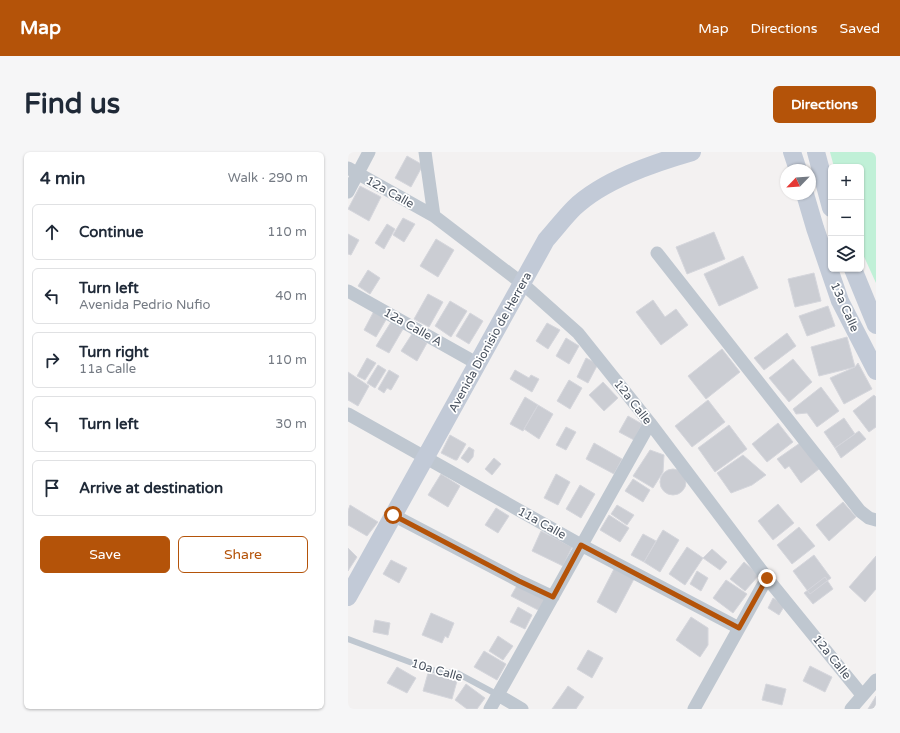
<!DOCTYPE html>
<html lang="en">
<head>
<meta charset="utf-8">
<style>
  :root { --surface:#fff; --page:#f6f6f7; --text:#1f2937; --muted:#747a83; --line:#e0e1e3; --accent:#b45309 }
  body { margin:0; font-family:"Varela Round",sans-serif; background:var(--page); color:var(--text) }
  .controls { position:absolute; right:12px; top:12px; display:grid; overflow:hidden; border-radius:6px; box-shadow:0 1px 3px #0004 }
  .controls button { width:36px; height:36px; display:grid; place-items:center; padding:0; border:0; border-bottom:1px solid var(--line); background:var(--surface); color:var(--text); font:20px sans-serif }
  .compass { position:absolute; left:432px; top:12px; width:36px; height:36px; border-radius:50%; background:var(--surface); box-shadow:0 1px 3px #0004; rotate:245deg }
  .stop { position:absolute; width:12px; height:12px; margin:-9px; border:3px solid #b45309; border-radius:50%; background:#fff }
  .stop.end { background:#b45309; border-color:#fff; box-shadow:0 1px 4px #0008 }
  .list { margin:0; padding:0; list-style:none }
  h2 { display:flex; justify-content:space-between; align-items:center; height:52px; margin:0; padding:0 16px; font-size:17px }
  h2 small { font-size:13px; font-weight:400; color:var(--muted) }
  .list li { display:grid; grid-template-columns:26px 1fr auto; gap:12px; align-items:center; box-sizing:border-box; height:56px; margin:0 8px 8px; padding:0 8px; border:1px solid var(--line); border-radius:6px }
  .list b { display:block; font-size:15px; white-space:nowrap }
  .list p { margin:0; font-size:13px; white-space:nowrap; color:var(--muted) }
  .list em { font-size:13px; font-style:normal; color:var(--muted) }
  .actions { display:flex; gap:8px; padding:12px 16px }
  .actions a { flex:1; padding:9px 0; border:1px solid var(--accent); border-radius:6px; text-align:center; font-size:14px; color:var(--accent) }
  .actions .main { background:var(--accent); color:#fff }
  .icon { flex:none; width:22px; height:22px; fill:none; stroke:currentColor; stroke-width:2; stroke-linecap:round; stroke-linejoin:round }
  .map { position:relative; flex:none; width:528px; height:557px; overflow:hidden; border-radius:6px }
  header { display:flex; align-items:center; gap:24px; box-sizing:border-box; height:56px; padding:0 20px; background:var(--accent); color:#fff }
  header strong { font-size:19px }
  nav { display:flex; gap:22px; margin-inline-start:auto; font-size:14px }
  .intro { display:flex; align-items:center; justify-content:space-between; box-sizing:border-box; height:96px; padding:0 24px }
  h1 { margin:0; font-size:28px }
  .button { padding:10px 18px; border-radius:6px; background:var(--accent); color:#fff; font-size:14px; font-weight:700 }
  main { display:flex; gap:24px; padding:0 24px }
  aside { flex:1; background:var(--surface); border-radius:6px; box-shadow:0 1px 3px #0004 }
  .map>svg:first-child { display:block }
  .green { fill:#c0f0d7 }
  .building { fill:#cbcdd3; stroke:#d5d6dc }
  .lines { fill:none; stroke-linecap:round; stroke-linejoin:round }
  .lane { stroke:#bfc7d0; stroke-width:6 }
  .street { stroke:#bfc7d0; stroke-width:13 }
  .secondary { stroke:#c2cad7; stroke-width:18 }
  .route { stroke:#b45309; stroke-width:5 }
  .labels { text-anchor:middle; stroke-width:3.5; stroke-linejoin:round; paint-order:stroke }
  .street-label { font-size:12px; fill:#49525f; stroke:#fff }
</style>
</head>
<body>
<header>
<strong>Map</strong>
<nav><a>Map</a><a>Directions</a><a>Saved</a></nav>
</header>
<div class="intro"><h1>Find us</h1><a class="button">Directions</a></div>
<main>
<aside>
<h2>4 min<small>Walk · 290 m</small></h2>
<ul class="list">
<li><svg class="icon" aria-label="ahead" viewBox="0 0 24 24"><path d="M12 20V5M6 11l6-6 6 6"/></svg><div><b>Continue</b></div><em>110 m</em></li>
<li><svg class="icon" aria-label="left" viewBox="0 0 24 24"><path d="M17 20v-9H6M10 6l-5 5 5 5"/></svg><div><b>Turn left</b><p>Avenida Pedrio Nufio</p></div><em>40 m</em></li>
<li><svg class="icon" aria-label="right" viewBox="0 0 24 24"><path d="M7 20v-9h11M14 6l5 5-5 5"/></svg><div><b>Turn right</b><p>11a Calle</p></div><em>110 m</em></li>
<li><svg class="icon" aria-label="left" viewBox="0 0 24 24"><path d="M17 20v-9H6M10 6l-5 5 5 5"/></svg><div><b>Turn left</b></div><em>30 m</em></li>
<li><svg class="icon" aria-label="arrive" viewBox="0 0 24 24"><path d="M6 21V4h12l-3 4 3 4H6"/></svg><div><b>Arrive at destination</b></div></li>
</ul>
<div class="actions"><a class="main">Save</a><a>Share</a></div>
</aside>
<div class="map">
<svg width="528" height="557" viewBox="0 0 528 557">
  <rect width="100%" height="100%" fill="#f3f1f1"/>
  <path class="green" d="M 482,0 L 528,0 L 528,131 L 513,98 L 513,15 L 486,15 Z"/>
  <path class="building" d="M 59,4 L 75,13 L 63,35 L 47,26 Z
    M 12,34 L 33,45 L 21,69 L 0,57 Z
    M 55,66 L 67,72 L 56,90 L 45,83 Z
    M 39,72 L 47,77 L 36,97 L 27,91 Z
    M 366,80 L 377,107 L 339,122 L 328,95 Z
    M 0,82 L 11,88 L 3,103 L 0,102 Z
    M 88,87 L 106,98 L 90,125 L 72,114 Z
    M 395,104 L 410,136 L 371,154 L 356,122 Z
    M 20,118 L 32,126 L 22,142 L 10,134 Z
    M 466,121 L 473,149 L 447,155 L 440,127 Z
    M 80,142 L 95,150 L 81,175 L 66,167 Z
    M 305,148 L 317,165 L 328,157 L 340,173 L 313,193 L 288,160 Z
    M 102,149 L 119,159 L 103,185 L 87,174 Z
    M 480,154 L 487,174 L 459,184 L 451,164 Z
    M 26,159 L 39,166 L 28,185 L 16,178 Z
    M 122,161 L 135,169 L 121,192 L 108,184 Z
    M 43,170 L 55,177 L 41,201 L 28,194 Z
    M 199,171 L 212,178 L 200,197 L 188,189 Z
    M 439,181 L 448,194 L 416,218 L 406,206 Z
    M 64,182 L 79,191 L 69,209 L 53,199 Z
    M 499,185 L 507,215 L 471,224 L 463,195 Z
    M 218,186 L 231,194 L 221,212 L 208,204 Z
    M 374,197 L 392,220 L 358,247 L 340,224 Z
    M 19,206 L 28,211 L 17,228 L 9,224 Z
    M 238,206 L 250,212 L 240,231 L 229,225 Z
    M 445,207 L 464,230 L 441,250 L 421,226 Z
    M 510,211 L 524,237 L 496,252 L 482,226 L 507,215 Z
    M 30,213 L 38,218 L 27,236 L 19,231 Z
    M 41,218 L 51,224 L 43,238 L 39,236 L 36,241 L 30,237 Z
    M 167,218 L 181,226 L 183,223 L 191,227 L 184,240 L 162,227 Z
    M 0,220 L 21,234 L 10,254 L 0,248 Z
    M 221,228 L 234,236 L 222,257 L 209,249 Z
    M 255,230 L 270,246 L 256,259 L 241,243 Z
    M 473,235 L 491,259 L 469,275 L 459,261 L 448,262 L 445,257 Z
    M 526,243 L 528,245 L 528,275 L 521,280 L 505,259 Z
    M 177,245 L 190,253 L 175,279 L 162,272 Z
    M 360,248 L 377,270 L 344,295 L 327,274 Z
    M 190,253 L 205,262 L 191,287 L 176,277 Z
    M 280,264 L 294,272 L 286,288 L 271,280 Z
    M 496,266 L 507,282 L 487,296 L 476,280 Z
    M 430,271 L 445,290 L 419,310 L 404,292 Z
    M 381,273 L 399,297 L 367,320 L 350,296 Z
    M 218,275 L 228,280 L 218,298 L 208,293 Z
    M 511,279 L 518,287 L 493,306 L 487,296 Z
    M 102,283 L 118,292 L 109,308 L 107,308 L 93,301 Z
    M 246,291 L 274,307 L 266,322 L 238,307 Z
    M 452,291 L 471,317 L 453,331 L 441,314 L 437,317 L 429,307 Z
    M 121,295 L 126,298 L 125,305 L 120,311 L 113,306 Z
    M 302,298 L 316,303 L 315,320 L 305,336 L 285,324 Z
    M 395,303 L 418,323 L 404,333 L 383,341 L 369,321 Z
    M 146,306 L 153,312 L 144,323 L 137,317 Z
    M312 330a13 13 0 1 1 26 0a13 13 0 1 1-26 0Z
    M 93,322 L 112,334 L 100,355 L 80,343 Z
    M 208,322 L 222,330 L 210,353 L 196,346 Z
    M 285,327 L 302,338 L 295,350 L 277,339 Z
    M 232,333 L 247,342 L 233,366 L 218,357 Z
    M 495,350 L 508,365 L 481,389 L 468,373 Z
    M 430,352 L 446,371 L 425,388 L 410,369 Z
    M 2,353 L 30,370 L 19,384 L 0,373 L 0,359 Z
    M 269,353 L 286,363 L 279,373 L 263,362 Z
    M 148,356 L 161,364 L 150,381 L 137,373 Z
    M 261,363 L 281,376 L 272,390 L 252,378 Z
    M 451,375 L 467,394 L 444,412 L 429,393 Z
    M 315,378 L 331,388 L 312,420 L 296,410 Z
    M 193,379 L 224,395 L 215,414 L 184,399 Z
    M 295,382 L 308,389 L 296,410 L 283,403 Z
    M 339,395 L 355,406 L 337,433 L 321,422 Z
    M 0,396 L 9,405 L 0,419 Z
    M 364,397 L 379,410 L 372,418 L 355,406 Z
    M 466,403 L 483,426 L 462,442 L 445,419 Z
    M 528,404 L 528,437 L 517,450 L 501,435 Z
    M 43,408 L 59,416 L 51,431 L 35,422 Z
    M 396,410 L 411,423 L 397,439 L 382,427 Z
    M 266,417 L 286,427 L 268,461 L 249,450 Z
    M 349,419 L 360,426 L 353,439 L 342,432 Z
    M 477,425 L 485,437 L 465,452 L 456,441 Z
    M 378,428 L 399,442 L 385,461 L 365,446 Z
    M 171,430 L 200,444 L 192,459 L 163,444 Z
    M 425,446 L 437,453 L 431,463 L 420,456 Z
    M 170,455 L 184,463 L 177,477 L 162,470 Z
    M 83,461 L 106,471 L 100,486 L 97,484 L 94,491 L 74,483 Z
    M 343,465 L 360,476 L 360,493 L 352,505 L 328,488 Z
    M 27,468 L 42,471 L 40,483 L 25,480 Z
    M 150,484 L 165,494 L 155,508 L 141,499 Z
    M 240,498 L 255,506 L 244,526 L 229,517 Z
    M 136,499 L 158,512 L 149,528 L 126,515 Z
    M 462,514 L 484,525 L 477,540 L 455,529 Z
    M 49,515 L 68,526 L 59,541 L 39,531 Z
    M 80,521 L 109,529 L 104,547 L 75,539 Z
    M 118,532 L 137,546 L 129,557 L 119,557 L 107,548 Z
    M 418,532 L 438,537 L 434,553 L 414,548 Z
    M 220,534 L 236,545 L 228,557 L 204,557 Z
    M 528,544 L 528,557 L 520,557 Z"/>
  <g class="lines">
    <path class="lane" d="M 0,487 L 83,518 L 109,521 L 150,543"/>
    <path class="street" d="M 77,0 L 86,64
      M 0,16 L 86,64 L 175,132 L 230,181 L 302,271 L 419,426 L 514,543
      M 0,40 L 21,0
      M 309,101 L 512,359 L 521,366 L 528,368
      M 0,139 L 130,212
      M 0,262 L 233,393 L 391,476
      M 45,363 L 171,429 L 205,445
      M 150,543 L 174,557
      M 142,557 L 302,271
      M 346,557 L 419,426
      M 503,557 L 528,528"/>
    <path class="secondary" d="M 444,0 L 450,18
      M 468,0 L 483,56
      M 457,42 L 467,76 L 492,149 L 528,219
      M 505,117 L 528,173
      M 0,445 L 198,88 C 207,78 216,66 226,56 C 255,28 306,11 344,0"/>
  </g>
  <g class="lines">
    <path class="route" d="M 45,363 L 171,429 L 205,445 L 233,393 L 391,476 L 419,426"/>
  </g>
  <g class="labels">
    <g class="street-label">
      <text transform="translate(42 40) rotate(29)" y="4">12a Calle</text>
      <text transform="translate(497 155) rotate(66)" y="4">13a Calle</text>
      <text transform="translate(65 175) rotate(29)" y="4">12a Calle A</text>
      <text transform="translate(142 190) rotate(-61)" y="4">Avenida Dionisio de Herrera</text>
      <text transform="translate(285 250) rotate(52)" y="4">12a Calle</text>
      <text transform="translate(194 371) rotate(29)" y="4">11a Calle</text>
      <text transform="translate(484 505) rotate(51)" y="4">12a Calle</text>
      <text transform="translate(89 518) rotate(16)" y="4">10a Calle</text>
    </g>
  </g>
</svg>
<div class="controls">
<button>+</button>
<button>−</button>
<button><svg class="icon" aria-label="layers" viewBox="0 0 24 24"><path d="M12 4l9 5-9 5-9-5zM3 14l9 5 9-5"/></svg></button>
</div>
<svg class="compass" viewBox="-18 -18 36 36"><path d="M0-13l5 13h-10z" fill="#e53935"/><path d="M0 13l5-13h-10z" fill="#747a83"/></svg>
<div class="stop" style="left:45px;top:363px"></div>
<div class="stop end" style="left:419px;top:426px"></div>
</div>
</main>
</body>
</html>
